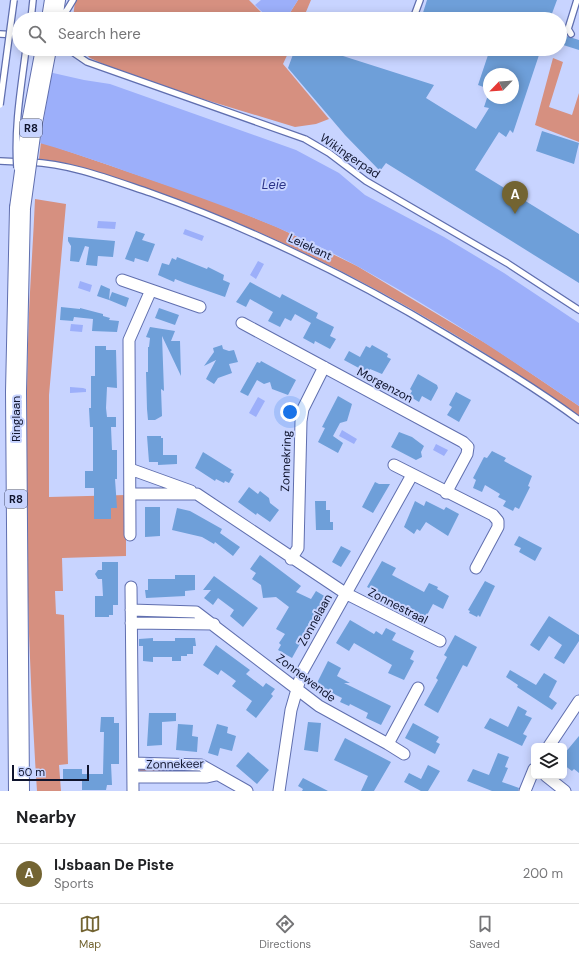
<!DOCTYPE html>
<html lang="en">
<head>
<meta charset="utf-8">
<style>
  :root { --surface:#fff; --page:#f6f6f6; --text:#202124; --muted:#757577; --line:#e0e0e0; --accent:#736432 }
  body { margin:0; font-family:"DM Sans",sans-serif; background:var(--page); color:var(--text) }
  .controls { position:absolute; right:12px; bottom:12px; display:grid; overflow:hidden; border-radius:6px; box-shadow:0 2px 10px #0003 }
  .controls button { width:36px; height:36px; display:grid; place-items:center; padding:0; border:0; border-bottom:1px solid var(--line); background:var(--surface); color:var(--text); font:20px sans-serif }
  .compass { position:absolute; left:483px; top:68px; width:36px; height:36px; border-radius:50%; background:var(--surface); box-shadow:0 2px 10px #0003; rotate:245deg }
  .scale { position:absolute; left:12px; bottom:10px; width:77px; box-sizing:border-box; padding-left:4px; border:2px solid #0f142d; border-top:0; font-size:11px; line-height:14px; white-space:nowrap; color:#0f142d; -webkit-text-stroke:3px #c8d4ff; paint-order:stroke }
  .you { position:absolute; left:290px; top:412px; width:14px; height:14px; margin:-10px; border:3px solid #fff; border-radius:50%; background:#1a73e8; box-shadow:0 0 0 6px #1a73e833 }
  .badge { display:grid; place-items:center; width:26px; height:26px; border-radius:50%; background:var(--accent); color:#fff; font-size:13px; font-weight:700 }
  .pin { position:absolute; translate:-50% -33px; filter:drop-shadow(0 1px 2px #0008) }
  .pin::after { content:''; position:absolute; top:21px; width:14px; height:12px; background:inherit; clip-path:polygon(0 0,100% 0,50% 100%) }
  .list { margin:0; padding:0; list-style:none }
  h2 { display:flex; justify-content:space-between; align-items:center; height:52px; margin:0; padding:0 16px; font-size:17px }
  h2 small { font-size:13px; font-weight:400; color:var(--muted) }
  .list li { display:grid; grid-template-columns:26px 1fr auto; gap:12px; align-items:center; box-sizing:border-box; height:60px; padding:0 16px; border-top:1px solid var(--line) }
  .list b { display:block; font-size:15px; white-space:nowrap }
  .list p { margin:0; font-size:13px; white-space:nowrap; color:var(--muted) }
  .list em { font-size:13px; font-style:normal; color:var(--muted) }
  .icon { flex:none; width:22px; height:22px; fill:none; stroke:currentColor; stroke-width:2; stroke-linecap:round; stroke-linejoin:round }
  .map { position:relative; flex:none; width:579px; height:791px; overflow:hidden }
  .search { position:absolute; background:var(--surface); box-shadow:0 2px 10px #0003; left:12px; right:12px; top:12px; height:44px; display:flex; align-items:center; gap:10px; box-sizing:border-box; padding:0 14px; border-radius:22px; color:var(--muted); font-size:15px }
  .sheet { height:112px; background:var(--surface) }
  nav { display:flex; justify-content:space-around; align-items:center; box-sizing:border-box; height:56px; border-top:1px solid var(--line); background:var(--surface); font-size:11px; color:var(--muted) }
  nav a { display:grid; justify-items:center; gap:2px }
  nav .on { color:var(--accent) }
  .map>svg:first-child { display:block }
  .green { fill:#d69080 }
  .water { fill:#9caffa }
  .pier { fill:#c8d4ff }
  .building { fill:#6e9fd9 }
  .lines { fill:none; stroke-linecap:round; stroke-linejoin:round }
  .lane-casing { stroke:#606faf; stroke-width:8 }
  .street-casing { stroke:#606faf; stroke-width:13 }
  .highway-casing { stroke:#606faf; stroke-width:22 }
  .lane { stroke:#fff; stroke-width:5.5 }
  .street { stroke:#fff; stroke-width:11 }
  .highway { stroke:#fff; stroke-width:20 }
  .lane-bridge-casing { stroke:#606faf; stroke-width:8; stroke-linecap:butt }
  .highway-bridge-casing { stroke:#606faf; stroke-width:22; stroke-linecap:butt }
  .lane-bridge { stroke:#fff; stroke-width:5.5 }
  .highway-bridge { stroke:#fff; stroke-width:20 }
  .labels { text-anchor:middle; stroke-width:4; stroke-linejoin:round; paint-order:stroke }
  .shield { fill:#c8d4ff; stroke:#464e6c; stroke-width:1 }
  .shield-label { font-size:11px; font-weight:bold; fill:#0f142d }
  .street-label { font-size:12px; fill:#0f142d; stroke:#c8d4ff }
  .water-label { font-size:13px; font-style:italic; fill:#2a3287; stroke:#c8d4ff }
</style>
</head>
<body>
<div class="map">
<svg width="579" height="791" viewBox="0 0 579 791">
  <rect width="100%" height="100%" fill="#c8d4ff"/>
  <path class="green" d="M 75,0 L 249,0 L 265,16 L 274,19 L 73,19 Z
    M 298,0 L 311,0 L 303,19 L 286,19 Z
    M 80,49 L 290,49 L 283,64 L 329,119 L 316,124 L 295,127 L 134,78 L 90,58 Z
    M 553,58 L 563,62 L 549,107 L 572,115 L 579,93 L 579,142 L 535,125 Z
    M 41,142 L 208,199 L 277,227 L 357,266 L 492,347 L 579,406 L 579,416 C 450,325 310,246 161,194 C 121,180 81,164 39,159 Z
    M 35,199 L 66,204 L 49,395 L 49,497 L 126,495 L 126,556 L 62,558 L 63,591 L 55,591 L 56,614 L 64,615 L 68,764 L 59,765 L 61,791 L 37,791 C 27,642 24,493 28,344 C 29,296 33,247 35,199 Z
    M 140,616 L 195,617 L 195,619 L 138,618 Z
    M 141,767 L 197,770 L 196,772 L 139,772 Z"/>
  <path class="water" d="M 261,0 L 298,0 L 286,19 C 271,19 265,16 255,5 Z
    M 0,61 L 84,80 L 110,84 L 296,150 L 339,173 L 365,195 L 444,237 L 504,273 L 579,323 L 579,406 C 507,357 434,308 357,266 C 290,229 217,203 145,178 C 97,161 50,144 0,133 Z
    M 98,221 L 116,222 L 115,229 L 97,228 Z
    M 185,229 L 204,236 L 202,241 L 183,234 Z
    M 258,261 L 264,264 L 256,279 L 250,275 Z
    M 80,281 L 92,285 L 90,292 L 78,288 Z
    M 71,324 L 83,325 L 82,332 L 70,331 Z
    M 70,387 L 83,388 L 86,389 L 86,392 L 70,393 Z
    M 258,397 L 265,401 L 256,417 L 249,413 Z
    M 342,430 L 357,439 L 354,444 L 339,436 Z
    M 436,444 L 448,450 L 444,456 L 433,450 Z"/>
  <path class="pier" d="M 0,59 L 52,70 L 40,144 L 0,135 Z"/>
  <path class="building" d="M 427,0 L 557,0 L 550,19 L 421,19 Z
    M 563,35 L 579,40 L 579,50 L 560,44 Z
    M 295,49 L 321,49 L 434,85 L 426,98 L 476,129 L 489,108 L 484,107 L 487,98 L 513,98 L 513,74 L 489,74 L 489,89 L 478,85 L 490,49 L 541,49 L 513,133 L 510,130 L 506,137 L 499,132 L 475,170 L 579,234 L 579,283 L 386,163 L 380,171 L 345,135 L 288,68 Z
    M 542,131 L 579,143 L 574,164 L 536,151 Z
    M 136,231 L 145,234 L 142,240 L 155,244 L 148,262 L 135,258 L 134,262 L 125,259 Z
    M 68,237 L 115,241 L 113,257 L 98,256 L 97,266 L 86,265 L 89,247 L 85,246 L 79,262 L 70,261 L 71,246 L 68,241 Z
    M 177,257 L 207,269 L 208,267 L 224,275 L 223,280 L 230,283 L 225,297 L 185,283 L 175,279 L 174,282 L 158,275 L 162,263 L 169,265 L 172,258 L 176,260 Z
    M 250,282 L 280,298 L 282,294 L 318,313 L 316,318 L 334,327 L 330,336 L 336,339 L 330,349 L 315,341 L 314,344 L 303,338 L 311,323 L 295,314 L 291,321 L 285,318 L 280,327 L 268,321 L 273,312 L 250,299 L 246,307 L 236,302 Z
    M 101,285 L 110,289 L 109,300 L 97,296 Z
    M 112,292 L 129,298 L 126,307 L 109,300 Z
    M 61,307 L 80,309 L 80,308 L 103,314 L 103,316 L 110,318 L 109,320 L 119,321 L 117,332 L 92,331 L 93,319 L 74,317 L 73,321 L 60,320 Z
    M 159,308 L 179,315 L 175,325 L 155,318 Z
    M 150,327 L 175,331 L 171,341 L 180,341 L 181,376 L 162,336 L 164,391 L 161,389 L 162,416 L 155,420 L 148,420 L 147,409 L 146,372 L 148,372 L 148,347 L 149,347 L 150,338 L 146,337 Z
    M 222,345 L 223,349 L 229,351 L 234,350 L 238,362 L 229,364 L 232,373 L 218,378 L 214,384 L 206,379 L 216,360 L 204,366 L 214,352 L 213,348 Z
    M 372,345 L 388,354 L 387,357 L 391,359 L 382,374 L 370,369 L 368,373 L 344,360 L 349,351 L 360,357 L 366,346 L 370,348 Z
    M 95,346 L 106,346 L 106,350 L 116,350 L 117,388 L 107,387 L 106,408 L 107,417 L 116,417 L 116,427 L 111,427 L 112,450 L 117,450 L 117,479 L 115,479 L 117,508 L 111,508 L 111,519 L 94,519 L 94,488 L 85,488 L 85,471 L 93,471 L 93,427 L 90,427 L 89,408 L 91,408 L 91,376 L 95,376 Z
    M 261,361 L 296,380 L 288,395 L 272,389 L 270,382 L 264,384 L 257,380 L 248,396 L 240,392 L 257,362 L 260,363 Z
    M 418,374 L 437,385 L 438,388 L 431,401 L 422,396 L 419,402 L 409,396 L 412,391 L 410,389 Z
    M 456,392 L 471,400 L 459,422 L 447,415 L 452,407 L 449,405 Z
    M 338,396 L 352,404 L 347,421 L 340,423 L 333,436 L 343,443 L 338,453 L 318,442 L 325,428 L 322,427 Z
    M 399,432 L 412,437 L 424,446 L 421,452 L 422,457 L 416,460 L 391,447 Z
    M 147,436 L 161,436 L 161,438 L 163,438 L 163,455 L 177,455 L 177,464 L 158,465 L 158,462 L 149,462 Z
    M 492,451 L 506,458 L 504,461 L 532,476 L 528,486 L 530,487 L 519,509 L 515,507 L 513,511 L 503,506 L 506,501 L 498,497 L 500,494 L 485,485 L 482,492 L 473,488 L 476,480 L 473,478 L 484,457 L 487,458 Z
    M 203,452 L 232,470 L 230,472 L 234,474 L 229,483 L 225,481 L 224,483 L 216,479 L 215,481 L 195,468 Z
    M 375,482 L 379,484 L 390,484 L 373,513 L 362,507 Z
    M 249,487 L 258,494 L 260,491 L 269,498 L 270,503 L 279,510 L 270,522 L 257,513 L 256,515 L 238,502 Z
    M 315,501 L 326,501 L 326,510 L 330,510 L 330,522 L 333,522 L 333,530 L 316,530 Z
    M 415,501 L 424,506 L 426,501 L 444,510 L 446,507 L 459,514 L 448,536 L 426,522 L 420,531 L 417,529 L 414,534 L 404,527 Z
    M 145,507 L 160,507 L 160,536 L 145,537 Z
    M 177,508 L 190,511 L 222,529 L 220,533 L 240,547 L 233,556 L 215,542 L 214,544 L 202,537 L 172,530 Z
    M 519,536 L 542,548 L 535,561 L 519,552 L 521,548 L 514,545 Z
    M 341,546 L 351,551 L 341,567 L 332,562 Z
    M 260,555 L 301,586 L 296,592 L 311,599 L 316,591 L 326,597 L 292,658 L 278,650 L 281,645 L 279,643 L 285,634 L 276,629 L 289,607 L 276,597 L 263,598 L 261,585 L 252,579 L 256,573 L 250,569 Z
    M 382,561 L 396,568 L 392,575 L 424,592 L 429,583 L 438,587 L 437,589 L 449,596 L 443,609 L 433,604 L 426,617 L 367,587 Z
    M 102,562 L 118,562 L 118,605 L 113,605 L 113,615 L 109,615 L 109,617 L 95,617 L 95,596 L 103,596 L 102,579 L 98,579 L 95,574 L 98,570 L 102,570 Z
    M 175,575 L 195,575 L 195,590 L 185,591 L 185,596 L 146,598 L 145,590 L 148,590 L 148,579 L 175,579 Z
    M 214,576 L 258,608 L 243,627 L 230,616 L 234,610 L 218,598 L 213,605 L 204,598 L 211,590 L 203,590 Z
    M 485,581 L 495,586 L 480,617 L 478,615 L 477,617 L 469,613 L 470,611 L 468,610 Z
    M 549,616 L 579,635 L 579,641 L 564,664 L 554,658 L 562,645 L 549,636 L 539,651 L 530,645 Z
    M 350,620 L 374,634 L 376,631 L 382,635 L 386,628 L 396,633 L 392,640 L 414,651 L 410,659 L 414,661 L 404,680 L 388,673 L 392,665 L 354,643 L 349,651 L 336,643 Z
    M 455,635 L 477,647 L 467,667 L 463,665 L 438,713 L 424,705 L 438,680 L 436,678 L 447,657 L 444,655 Z
    M 153,638 L 153,641 L 175,641 L 175,638 L 195,638 L 196,646 L 193,646 L 193,654 L 187,654 L 187,656 L 181,656 L 181,661 L 172,661 L 172,657 L 153,657 L 153,662 L 143,661 L 143,646 L 139,646 L 139,639 Z
    M 216,645 L 250,670 L 246,674 L 263,687 L 266,683 L 275,689 L 271,694 L 273,696 L 256,718 L 246,710 L 252,701 L 232,686 L 236,681 L 221,670 L 218,675 L 203,665 Z
    M 328,661 L 341,668 L 337,676 L 350,683 L 344,683 L 391,706 L 381,725 L 366,718 L 368,713 L 350,704 L 349,706 L 340,702 L 342,698 L 316,685 Z
    M 510,670 L 536,685 L 544,673 L 557,681 L 549,697 L 557,703 L 552,710 L 517,687 L 518,685 L 506,677 Z
    M 518,706 L 527,711 L 525,715 L 532,718 L 523,734 L 527,736 L 522,746 L 484,728 L 490,718 L 508,727 Z
    M 149,713 L 176,713 L 176,721 L 162,722 L 162,745 L 147,746 Z
    M 101,717 L 114,717 L 114,723 L 119,723 L 119,764 L 111,764 L 112,785 L 107,785 L 106,790 L 82,790 L 82,774 L 103,774 L 104,732 L 100,732 Z
    M 308,722 L 321,723 L 318,752 L 304,750 Z
    M 413,723 L 439,737 L 436,742 L 440,744 L 435,754 L 405,738 Z
    M 178,724 L 193,725 L 192,736 L 198,737 L 197,752 L 176,750 Z
    M 217,724 L 228,727 L 227,733 L 236,736 L 232,751 L 220,748 L 218,756 L 208,753 Z
    M 579,736 L 579,773 L 574,769 L 572,771 L 564,765 L 564,754 Z
    M 345,738 L 391,762 L 374,791 L 361,791 L 368,776 L 334,760 Z
    M 248,752 L 269,770 L 257,784 L 236,766 Z
    M 498,753 L 509,757 L 505,767 L 508,768 L 502,782 L 519,788 L 518,791 L 492,791 L 467,781 L 473,769 L 489,775 Z
    M 428,765 L 440,771 L 428,791 L 421,791 L 404,782 L 409,773 L 421,779 Z
    M 63,769 L 82,769 L 82,779 L 63,779 Z
    M 303,778 L 328,791 L 302,791 L 303,789 L 298,786 Z"/>
  <g class="lines">
    <defs>
      <path id="lane" d="M 31,19 L 33,0
        M 58,19 L 67,10 L 73,0
        M 413,19 L 420,0
        M 0,34 L 19,35
        M 571,34 L 568,29 L 577,0
        M 68,49 L 87,62 L 305,139 L 329,153 L 366,181 L 507,263 L 579,310
        M 0,161 L 21,162
        M 30,162 C 72,164 112,180 151,193 C 255,230 353,278 447,335 C 492,362 537,389 579,420"/>
      <path id="street" d="M 122,280 L 200,307
        M 242,323 L 463,442 L 468,447 L 467,454 L 446,493
        M 394,465 L 493,515 L 498,521 L 498,527 L 476,568
        M 130,469 L 191,491
        M 130,494 L 197,494 L 345,593 L 440,641
        M 130,535 L 129,340 L 151,290
        M 291,559 L 298,548 L 301,421 L 303,409 L 324,367
        M 131,587 L 133,791
        M 131,610 L 196,612 L 319,706 L 388,744 L 418,688
        M 131,623 L 214,624
        M 388,744 L 404,754
        M 549,746 L 579,701
        M 133,763 L 201,765 L 247,791
        M 546,776 L 565,791
        M 133,777 L 207,777 L 216,775
        M 279,791 L 291,710 L 302,672 L 412,475
        M 525,791 L 534,769"/>
      <path id="highway" d="M 52,19 L 55,0
        M 19,791 L 16,392 L 20,208"/>
    </defs>
    <use href="#lane" class="lane-casing"/>
    <use href="#street" class="street-casing"/>
    <use href="#highway" class="highway-casing"/>
    <use href="#lane" class="lane"/>
    <use href="#street" class="street"/>
    <use href="#highway" class="highway"/>
    <defs>
      <path id="lane-bridge" d="M 0,105 L 14,0
        M 17,168 C 14,128 21,88 26,49"/>
      <path id="highway-bridge" d="M 20,208 L 31,128 L 46,49"/>
    </defs>
    <use href="#lane-bridge" class="lane-bridge-casing"/>
    <use href="#highway-bridge" class="highway-bridge-casing"/>
    <use href="#lane-bridge" class="lane-bridge"/>
    <use href="#highway-bridge" class="highway-bridge"/>
  </g>
  <g class="labels">
    <g class="shield">
      <rect x="20" y="119" width="22" height="18" rx="3"/>
      <rect x="5" y="490" width="22" height="18" rx="3"/>
    </g>
    <g class="shield-label">
      <text x="31" y="132">R8</text>
      <text x="16" y="503">R8</text>
    </g>
    <g class="street-label">
      <text transform="translate(350 156) rotate(34)" y="4">Wikingerpad</text>
      <text transform="translate(310 247) rotate(25)" y="4">Leiekant</text>
      <text transform="translate(385 385) rotate(28)" y="4">Morgenzon</text>
      <text transform="translate(16 419) rotate(-90)" y="4">Ringlaan</text>
      <text transform="translate(286 461) rotate(-88)" y="4">Zonnekring</text>
      <text transform="translate(398 606) rotate(27)" y="4">Zonnestraal</text>
      <text transform="translate(315 620) rotate(-61)" y="4">Zonnelaan</text>
      <text transform="translate(306 678) rotate(37)" y="4">Zonnewende</text>
      <text transform="translate(175 764) rotate(-1)" y="4">Zonnekeer</text>
    </g>
    <g class="water-label">
      <text x="274" y="189">Leie</text>
    </g>
  </g>
</svg>
<div class="controls">
<button><svg class="icon" aria-label="layers" viewBox="0 0 24 24"><path d="M12 4l9 5-9 5-9-5zM3 14l9 5 9-5"/></svg></button>
</div>
<svg class="compass" viewBox="-18 -18 36 36"><path d="M0-13l5 13h-10z" fill="#e53935"/><path d="M0 13l5-13h-10z" fill="#757577"/></svg>
<div class="scale">50 m</div>
<div class="you"></div>
<div class="pin badge" style="left:515px;top:214px">A</div>
<div class="search"><svg class="icon" aria-label="search" viewBox="0 0 24 24"><circle cx="10" cy="10" r="6"/><path d="M15 15l6 6"/></svg>Search here</div>
</div>
<section class="sheet">
<h2>Nearby<small></small></h2>
<ul class="list">
<li><span class="badge">A</span><div><b>IJsbaan De Piste</b><p>Sports</p></div><em>200 m</em></li>
</ul>
</section>
<nav>
<a class="on"><svg class="icon" aria-label="map" viewBox="0 0 24 24"><path d="M3 6l6-2 6 2 6-2v14l-6 2-6-2-6 2zM9 4v14M15 6v14"/></svg>Map</a>
<a><svg class="icon" aria-label="directions" viewBox="0 0 24 24"><path d="M12 3l9 9-9 9-9-9zM9 14v-3h6M13 9l2 2-2 2"/></svg>Directions</a>
<a><svg class="icon" aria-label="saved" viewBox="0 0 24 24"><path d="M7 4h10v16l-5-4-5 4z"/></svg>Saved</a>
</nav>
</body>
</html>
